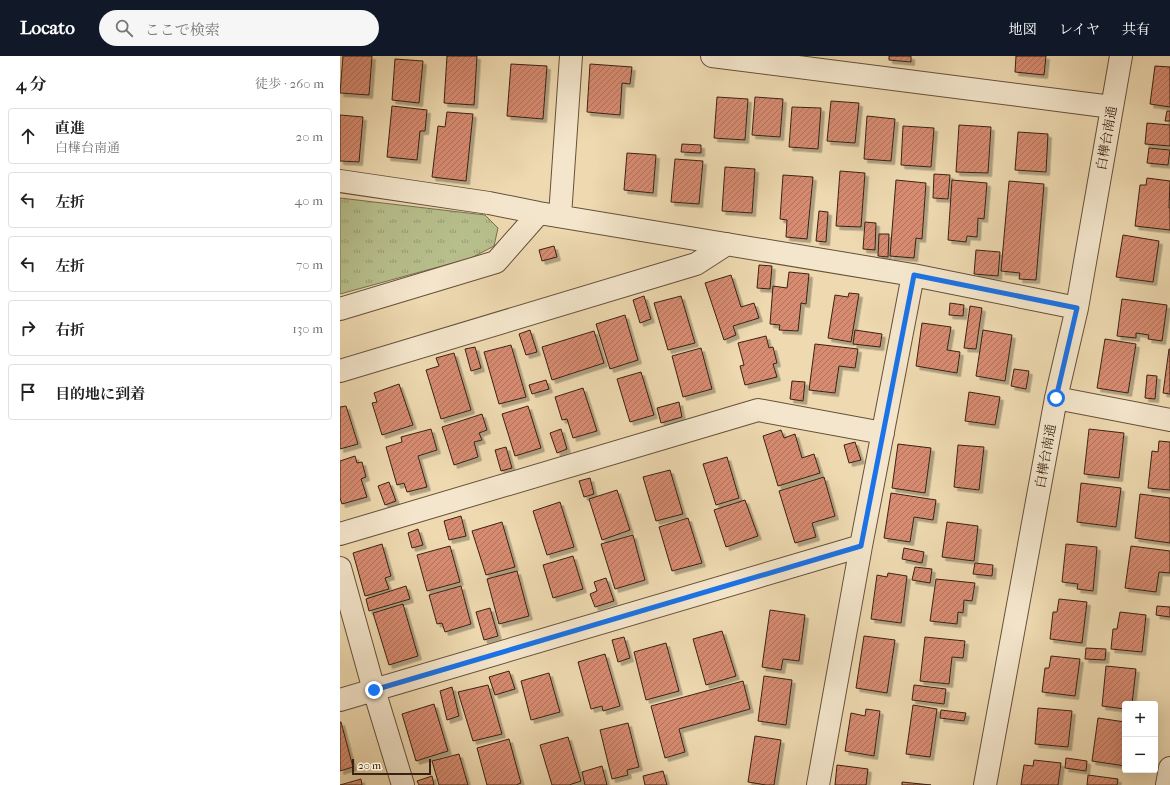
<!DOCTYPE html>
<html lang="ja">
<head>
<meta charset="utf-8">
<style>
  :root { --surface:#fff; --page:#f6f6f6; --text:#222; --muted:#767676; --line:#e0e0e0; --accent:#111827 }
  body { margin:0; font-family:"IM FELL French Canon","Noto Serif JP",serif; background:var(--page); color:var(--text) }
  .controls { position:absolute; right:12px; bottom:12px; display:grid; overflow:hidden; border-radius:4px; box-shadow:0 4px 16px #0002 }
  .controls button { width:36px; height:36px; display:grid; place-items:center; padding:0; border:0; border-bottom:1px solid var(--line); background:var(--surface); color:var(--text); font:20px sans-serif }
  .scale { position:absolute; left:12px; bottom:10px; width:79px; box-sizing:border-box; padding-left:4px; border:2px solid #382212; border-top:0; font-size:11px; line-height:14px; white-space:nowrap; color:#382212; -webkit-text-stroke:3px #f4e6cc; paint-order:stroke }
  .stop { position:absolute; width:12px; height:12px; margin:-9px; border:3px solid #1a73e8; border-radius:50%; background:#fff }
  .stop.end { background:#1a73e8; border-color:#fff; box-shadow:0 1px 4px #0008 }
  .list { margin:0; padding:0; list-style:none }
  h2 { display:flex; justify-content:space-between; align-items:center; height:52px; margin:0; padding:0 16px; font-size:17px }
  h2 small { font-size:13px; font-weight:400; color:var(--muted) }
  .list li { display:grid; grid-template-columns:26px 1fr auto; gap:12px; align-items:center; box-sizing:border-box; height:56px; margin:0 8px 8px; padding:0 8px; border:1px solid var(--line); border-radius:4px }
  .list b { display:block; font-size:15px; white-space:nowrap }
  .list p { margin:0; font-size:13px; white-space:nowrap; color:var(--muted) }
  .list em { font-size:13px; font-style:normal; color:var(--muted) }
  .icon { flex:none; width:22px; height:22px; fill:none; stroke:currentColor; stroke-width:2; stroke-linecap:round; stroke-linejoin:round }
  .map { position:relative; flex:none; width:830px; height:729px; overflow:hidden }
  header { display:flex; align-items:center; gap:24px; box-sizing:border-box; height:56px; padding:0 20px; background:var(--accent); color:#fff }
  header strong { font-size:19px }
  nav { display:flex; gap:22px; margin-inline-start:auto; font-size:14px }
  .search { width:280px; height:36px; background:var(--page); display:flex; align-items:center; gap:10px; box-sizing:border-box; padding:0 14px; border-radius:22px; color:var(--muted); font-size:15px }
  main { display:flex }
  aside { flex:1; background:var(--surface) }
  .map>svg:first-child { display:block }
  .park { fill:url(#park-tufts); stroke:#78704f }
  .building { fill:url(#building-hatch); stroke:#382212; filter:url(#shadow) }
  .lines { fill:none; stroke-linecap:round; stroke-linejoin:round }
  .street-casing { stroke:#66503a; stroke-width:24 }
  .street { stroke:#f4e6cc; stroke-width:22 }
  .route { stroke:#1a73e8; stroke-width:5 }
  .labels { text-anchor:middle; stroke-width:3.5; stroke-linejoin:round; paint-order:stroke }
  .street-label { font-size:13px; fill:#382212; stroke:#f4e6cc }
</style>
</head>
<body>
<header>
<strong>Locato</strong>
<div class="search"><svg class="icon" aria-label="search" viewBox="0 0 24 24"><circle cx="10" cy="10" r="6"/><path d="M15 15l6 6"/></svg>ここで検索</div>
<nav><a>地図</a><a>レイヤ</a><a>共有</a></nav>
</header>
<main>
<aside>
<h2>4 分<small>徒歩 · 260 m</small></h2>
<ul class="list">
<li><svg class="icon" aria-label="ahead" viewBox="0 0 24 24"><path d="M12 20V5M6 11l6-6 6 6"/></svg><div><b>直進</b><p>白樺台南通</p></div><em>20 m</em></li>
<li><svg class="icon" aria-label="left" viewBox="0 0 24 24"><path d="M17 20v-9H6M10 6l-5 5 5 5"/></svg><div><b>左折</b></div><em>40 m</em></li>
<li><svg class="icon" aria-label="left" viewBox="0 0 24 24"><path d="M17 20v-9H6M10 6l-5 5 5 5"/></svg><div><b>左折</b></div><em>70 m</em></li>
<li><svg class="icon" aria-label="right" viewBox="0 0 24 24"><path d="M7 20v-9h11M14 6l5 5-5 5"/></svg><div><b>右折</b></div><em>130 m</em></li>
<li><svg class="icon" aria-label="arrive" viewBox="0 0 24 24"><path d="M6 21V4h12l-3 4 3 4H6"/></svg><div><b>目的地に到着</b></div></li>
</ul>
</aside>
<div class="map">
<svg width="830" height="729" viewBox="0 0 830 729">
  <defs>
    <pattern id="park-tufts" width="24" height="20" patternUnits="userSpaceOnUse"><rect width="24" height="20" fill="#b7bf8c"/><path d="M3 7l-1-3M5 7V3M7 7l1-3M15 17l-1-3M17 17v-4M19 17l1-3" fill="none" stroke="#969b71"/></pattern>
    <pattern id="building-hatch" width="6" height="6" patternUnits="userSpaceOnUse"><rect width="6" height="6" fill="#d78b71"/><path d="M-1 1l2-2M0 6l6-6M5 7l2-2" fill="none" stroke="#af715b"/></pattern>
    <filter id="shadow"><feDropShadow dx="3.5" dy="3.5" stdDeviation="0" flood-color="#0004"/></filter>
  </defs>
  <rect width="100%" height="100%" fill="#eed9b0"/>
  <filter id="stains"><feTurbulence type="fractalNoise" baseFrequency=".005" numOctaves="4"/><feColorMatrix values="0 0 0 0 .2 0 0 0 0 .09 0 0 0 0 .02 0 0 0 .5 -.17"/></filter>
  <radialGradient id="worn" r=".72"><stop offset=".6" stop-color="#630" stop-opacity="0"/><stop offset="1" stop-color="#630" stop-opacity=".3"/></radialGradient>
  <path class="park" d="M 0,142 L 145,159 L 158,172 L 154,190 L 131,202 L 0,238 Z"/>
  <path class="building" d="M 3,0 L 32,0 L 29,39 L 0,37 Z
    M 107,0 L 137,0 L 134,49 L 104,47 Z
    M 549,0 L 571,0 L 571,6 L 549,4 Z
    M 676,0 L 706,0 L 704,19 L 675,16 Z
    M 55,3 L 83,5 L 79,47 L 52,44 Z
    M 171,8 L 207,10 L 203,63 L 167,60 Z
    M 250,8 L 292,11 L 290,28 L 282,27 L 280,59 L 247,56 Z
    M 815,10 L 830,11 L 830,51 L 810,48 Z
    M 377,41 L 408,43 L 405,84 L 374,82 Z
    M 415,41 L 443,43 L 440,81 L 412,79 Z
    M 491,45 L 519,47 L 515,87 L 487,85 Z
    M 52,50 L 87,54 L 85,75 L 80,75 L 77,104 L 47,101 Z
    M 452,51 L 481,52 L 478,93 L 449,91 Z
    M 827,55 L 830,55 L 830,65 L 825,65 Z
    M 107,56 L 133,58 L 126,125 L 92,121 L 98,70 L 105,71 Z
    M 0,59 L 23,61 L 19,106 L 0,105 Z
    M 527,60 L 555,63 L 551,105 L 524,103 Z
    M 807,67 L 830,69 L 830,90 L 805,88 Z
    M 619,69 L 651,71 L 648,117 L 616,116 Z
    M 563,70 L 594,72 L 591,111 L 561,109 Z
    M 678,76 L 708,78 L 706,116 L 675,114 Z
    M 342,88 L 361,89 L 361,97 L 341,96 Z
    M 809,92 L 830,94 L 828,109 L 807,107 Z
    M 287,97 L 316,99 L 313,137 L 284,134 Z
    M 335,103 L 363,105 L 359,148 L 331,146 Z
    M 385,111 L 415,113 L 412,157 L 382,155 Z
    M 500,115 L 525,117 L 521,171 L 496,170 Z
    M 594,118 L 610,119 L 608,143 L 593,142 Z
    M 443,119 L 473,121 L 467,183 L 446,181 L 447,164 L 440,163 Z
    M 807,122 L 830,125 L 829,152 L 830,152 L 830,174 L 795,170 L 800,129 L 806,129 Z
    M 556,124 L 586,127 L 582,183 L 576,182 L 574,202 L 550,200 Z
    M 612,124 L 647,127 L 644,163 L 638,162 L 637,181 L 627,180 L 626,186 L 608,184 Z
    M 669,125 L 704,128 L 696,224 L 679,223 L 680,217 L 661,215 Z
    M 479,155 L 488,156 L 486,186 L 476,185 Z
    M 525,166 L 536,167 L 535,194 L 523,193 Z
    M 539,178 L 549,178 L 548,201 L 538,200 Z
    M 783,179 L 819,185 L 813,226 L 776,221 Z
    M 214,190 L 217,201 L 202,205 L 199,194 Z
    M 636,194 L 660,196 L 658,220 L 634,218 Z
    M 419,209 L 432,210 L 430,233 L 417,232 Z
    M 449,216 L 469,218 L 466,248 L 461,247 L 458,275 L 439,274 L 440,269 L 430,268 L 433,230 L 447,232 Z
    M 391,219 L 401,251 L 414,247 L 419,262 L 393,270 L 396,279 L 384,284 L 365,227 Z
    M 509,237 L 519,238 L 511,286 L 488,282 L 495,239 L 508,241 Z
    M 304,240 L 311,263 L 300,267 L 293,244 Z
    M 341,240 L 355,287 L 328,294 L 314,247 Z
    M 782,243 L 827,249 L 822,285 L 808,283 L 809,279 L 796,277 L 796,282 L 777,280 Z
    M 610,247 L 624,249 L 623,260 L 609,259 Z
    M 630,250 L 642,252 L 636,293 L 624,292 Z
    M 285,259 L 298,304 L 270,313 L 256,268 Z
    M 582,267 L 611,271 L 607,294 L 620,296 L 617,317 L 576,310 Z
    M 190,274 L 197,296 L 186,299 L 179,278 Z
    M 515,274 L 542,278 L 540,291 L 513,288 Z
    M 643,274 L 672,279 L 665,325 L 636,320 Z
    M 254,275 L 264,307 L 212,324 L 202,291 Z
    M 426,280 L 429,292 L 433,291 L 437,307 L 433,308 L 437,321 L 405,329 L 400,310 L 404,309 L 398,287 Z
    M 765,283 L 796,288 L 788,337 L 757,332 Z
    M 475,288 L 518,293 L 515,312 L 499,310 L 495,337 L 469,334 Z
    M 171,289 L 186,341 L 159,348 L 144,296 Z
    M 135,291 L 141,312 L 131,315 L 125,293 Z
    M 361,292 L 372,333 L 343,341 L 332,300 Z
    M 829,293 L 830,293 L 830,338 L 823,337 Z
    M 114,297 L 131,354 L 101,363 L 86,314 L 99,310 L 96,302 Z
    M 674,313 L 689,315 L 686,333 L 671,330 Z
    M 301,316 L 314,359 L 290,366 L 277,323 Z
    M 807,319 L 817,320 L 815,343 L 805,342 Z
    M 206,324 L 209,333 L 192,338 L 189,329 Z
    M 452,325 L 465,326 L 463,345 L 450,343 Z
    M 59,328 L 73,369 L 42,379 L 32,347 L 37,346 L 34,337 Z
    M 243,332 L 257,375 L 233,382 L 227,363 L 222,364 L 215,341 Z
    M 629,336 L 660,341 L 655,369 L 625,365 Z
    M 339,346 L 342,361 L 321,367 L 317,352 Z
    M 6,350 L 18,388 L 0,393 L 0,351 Z
    M 188,350 L 201,392 L 175,400 L 162,358 Z
    M 142,358 L 147,374 L 139,377 L 142,384 L 134,386 L 138,401 L 114,409 L 102,371 Z
    M 91,373 L 97,394 L 78,400 L 87,431 L 67,436 L 64,427 L 57,429 L 46,391 L 62,386 L 61,381 Z
    M 221,373 L 227,393 L 217,397 L 210,377 Z
    M 749,373 L 784,377 L 779,422 L 744,418 Z
    M 441,374 L 444,382 L 455,378 L 462,402 L 474,398 L 480,417 L 438,430 L 423,380 Z
    M 819,385 L 830,386 L 830,434 L 808,432 L 812,395 L 818,396 Z
    M 515,386 L 521,404 L 509,407 L 504,389 Z
    M 558,388 L 591,392 L 585,437 L 552,432 Z
    M 618,389 L 644,391 L 639,434 L 614,431 Z
    M 166,391 L 172,412 L 161,415 L 155,394 Z
    M 15,400 L 17,407 L 22,406 L 26,421 L 21,423 L 27,441 L 2,448 L 0,442 L 0,405 Z
    M 387,401 L 399,442 L 376,449 L 363,408 Z
    M 330,414 L 343,458 L 316,465 L 303,421 Z
    M 484,421 L 495,460 L 472,467 L 476,481 L 455,487 L 439,435 Z
    M 250,422 L 254,438 L 244,441 L 239,425 Z
    M 49,426 L 56,445 L 45,449 L 38,430 Z
    M 741,427 L 781,432 L 776,471 L 737,466 Z
    M 277,434 L 290,474 L 262,484 L 249,443 Z
    M 551,437 L 596,444 L 593,464 L 574,461 L 570,486 L 544,482 Z
    M 800,438 L 830,442 L 830,487 L 795,482 Z
    M 405,444 L 418,480 L 386,491 L 374,454 Z
    M 220,446 L 234,491 L 207,499 L 193,455 Z
    M 121,460 L 126,480 L 109,484 L 104,465 Z
    M 348,462 L 362,507 L 332,515 L 319,471 Z
    M 162,466 L 175,511 L 146,519 L 132,475 Z
    M 607,466 L 638,470 L 634,505 L 602,501 Z
    M 78,473 L 83,489 L 72,492 L 68,477 Z
    M 293,479 L 305,524 L 275,533 L 261,488 Z
    M 42,488 L 51,520 L 45,522 L 49,533 L 25,540 L 13,497 Z
    M 726,488 L 757,491 L 753,535 L 737,533 L 738,528 L 722,526 Z
    M 110,490 L 120,526 L 87,535 L 77,499 Z
    M 791,490 L 830,495 L 830,517 L 819,516 L 816,536 L 785,532 Z
    M 564,492 L 584,496 L 582,507 L 562,503 Z
    M 233,500 L 243,533 L 213,542 L 203,509 Z
    M 635,507 L 653,509 L 652,520 L 633,518 Z
    M 575,511 L 592,513 L 590,527 L 572,524 Z
    M 177,515 L 189,560 L 159,568 L 147,523 Z
    M 548,517 L 567,520 L 561,567 L 531,563 L 537,519 L 547,521 Z
    M 266,522 L 274,545 L 255,551 L 250,538 L 257,535 L 254,526 Z
    M 596,523 L 635,527 L 632,545 L 624,544 L 623,557 L 618,556 L 617,568 L 590,565 Z
    M 66,530 L 70,543 L 29,555 L 26,543 Z
    M 121,530 L 131,568 L 105,576 L 102,567 L 97,568 L 89,539 Z
    M 719,543 L 747,546 L 742,587 L 710,583 L 713,556 L 717,556 Z
    M 63,548 L 78,600 L 49,609 L 33,557 Z
    M 817,550 L 830,551 L 830,561 L 816,559 Z
    M 150,552 L 158,580 L 144,584 L 136,556 Z
    M 430,554 L 465,559 L 459,605 L 443,603 L 441,614 L 422,611 Z
    M 780,556 L 806,559 L 802,596 L 771,593 L 773,573 L 777,573 Z
    M 382,575 L 396,620 L 366,629 L 353,583 Z
    M 524,580 L 555,584 L 547,637 L 516,632 Z
    M 284,581 L 290,602 L 278,606 L 272,584 Z
    M 585,581 L 625,585 L 623,602 L 612,601 L 609,628 L 580,625 Z
    M 326,587 L 339,635 L 306,644 L 294,596 Z
    M 746,592 L 766,593 L 765,604 L 745,603 Z
    M 265,598 L 280,650 L 263,655 L 262,650 L 251,653 L 238,606 Z
    M 711,600 L 740,603 L 735,640 L 702,636 L 705,612 L 709,612 Z
    M 766,610 L 796,613 L 792,648 L 785,648 L 785,653 L 762,650 Z
    M 169,615 L 175,633 L 155,639 L 149,621 Z
    M 209,617 L 220,656 L 191,664 L 181,625 Z
    M 424,620 L 452,624 L 446,669 L 418,665 Z
    M 403,625 L 410,653 L 339,673 L 345,696 L 325,702 L 311,650 Z
    M 148,629 L 162,678 L 133,685 L 118,636 Z
    M 574,629 L 606,633 L 604,648 L 572,644 Z
    M 112,631 L 119,660 L 107,664 L 100,635 Z
    M 94,648 L 108,695 L 76,705 L 62,658 Z
    M 573,649 L 597,653 L 590,701 L 566,698 Z
    M 698,652 L 732,655 L 728,691 L 695,688 Z
    M 526,653 L 540,655 L 534,700 L 505,695 L 511,657 L 525,660 Z
    M 601,654 L 626,657 L 624,665 L 600,662 Z
    M 758,662 L 785,666 L 785,710 L 752,705 Z
    M 0,666 L 1,666 L 13,711 L 0,715 Z
    M 288,667 L 299,711 L 287,714 L 288,719 L 272,723 L 260,674 Z
    M 415,680 L 441,684 L 434,729 L 426,729 L 408,726 Z
    M 228,681 L 241,725 L 229,729 L 212,729 L 200,689 Z
    M 169,683 L 181,727 L 176,729 L 147,729 L 137,692 Z
    M 119,698 L 128,729 L 99,729 L 92,705 Z
    M 726,702 L 747,705 L 746,715 L 725,712 Z
    M 694,704 L 721,707 L 718,729 L 681,729 L 684,709 L 693,710 Z
    M 497,709 L 528,713 L 526,729 L 495,729 Z
    M 262,710 L 267,729 L 245,729 L 242,716 Z
    M 323,715 L 327,729 L 305,729 L 303,720 Z
    M 748,719 L 778,723 L 777,729 L 747,729 Z
    M 92,720 L 94,729 L 79,729 L 77,725 Z
    M 21,723 L 22,729 L 0,729 Z
    M 562,726 L 591,729 L 562,729 Z"/>
  <g class="lines">
    <defs>
      <path id="street" d="M 372,0 L 772,51
        M 0,125 L 149,147 L 199,157 L 573,219 L 737,252
        M 220,160 L 231,0
        M 0,253 L 156,206 L 199,157
        M 0,315 L 356,208 L 387,188
        M 716,342 L 830,364
        M 0,478 L 418,354 L 543,377
        M 0,512 L 34,634 L 63,729
        M 0,644 L 521,490
        M 478,729 L 521,490 L 573,219
        M 645,729 L 716,342 L 737,252 L 781,0
        M 827,729 L 830,712"/>
    </defs>
    <use href="#street" class="street-casing"/>
    <use href="#street" class="street"/>
  </g>
  <g class="lines">
    <path class="route" d="M 34,634 L 521,490 L 574,219 L 737,252 L 716,342"/>
  </g>
  <g class="labels">
    <g class="street-label">
      <text transform="translate(766 82) rotate(-80)" y="5">白樺台南通</text>
      <text transform="translate(705 400) rotate(-80)" y="5">白樺台南通</text>
    </g>
  </g>
  <rect width="100%" height="100%" filter="url(#stains)"/>
  <rect width="100%" height="100%" fill="url(#worn)"/>
</svg>
<div class="controls">
<button>+</button>
<button>−</button>
</div>
<div class="scale">20 m</div>
<div class="stop" style="left:716px;top:342px"></div>
<div class="stop end" style="left:34px;top:634px"></div>
</div>
</main>
</body>
</html>
